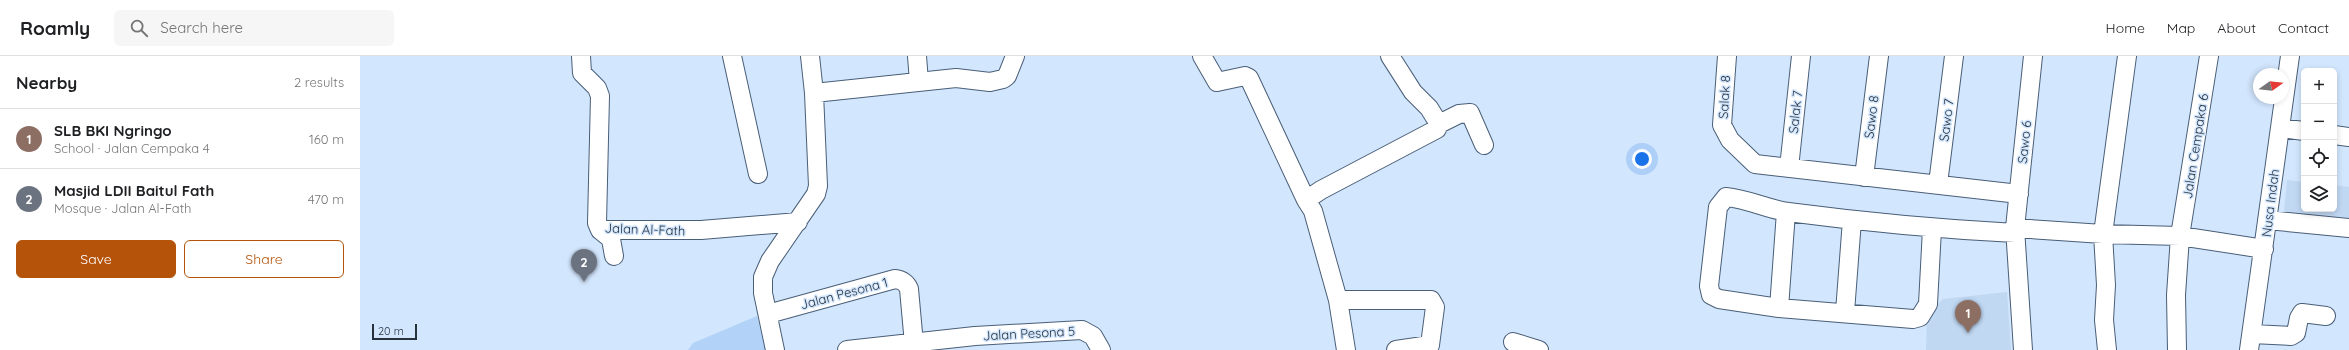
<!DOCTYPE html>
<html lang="en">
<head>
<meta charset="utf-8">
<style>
  :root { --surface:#fff; --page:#f6f6f6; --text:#202124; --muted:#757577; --line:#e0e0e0; --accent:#b45309 }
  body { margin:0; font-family:Quicksand,sans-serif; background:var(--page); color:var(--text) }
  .controls { position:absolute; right:12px; top:12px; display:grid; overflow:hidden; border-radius:6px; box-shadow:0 2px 6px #0003 }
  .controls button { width:36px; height:36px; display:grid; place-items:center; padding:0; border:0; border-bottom:1px solid var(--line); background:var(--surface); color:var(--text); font:20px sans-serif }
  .compass { position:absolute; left:1893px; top:12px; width:36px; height:36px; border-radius:50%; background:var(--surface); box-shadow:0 2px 6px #0003; rotate:75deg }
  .scale { position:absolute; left:12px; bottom:10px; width:45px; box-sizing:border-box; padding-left:4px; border:2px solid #28323d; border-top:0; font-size:11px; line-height:14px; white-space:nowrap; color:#28323d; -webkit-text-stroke:3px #d2e6fd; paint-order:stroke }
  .you { position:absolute; left:1282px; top:103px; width:14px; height:14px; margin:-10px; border:3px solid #fff; border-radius:50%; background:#1a73e8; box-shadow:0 0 0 6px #1a73e833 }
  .badge { display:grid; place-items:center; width:26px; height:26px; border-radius:50%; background:var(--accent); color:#fff; font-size:13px; font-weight:700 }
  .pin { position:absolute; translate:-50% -33px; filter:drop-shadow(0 1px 2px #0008) }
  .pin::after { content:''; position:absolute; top:21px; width:14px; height:12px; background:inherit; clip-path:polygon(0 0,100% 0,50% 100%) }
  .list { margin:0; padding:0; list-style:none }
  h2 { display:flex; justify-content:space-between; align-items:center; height:52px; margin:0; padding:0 16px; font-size:17px }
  h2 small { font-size:13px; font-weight:400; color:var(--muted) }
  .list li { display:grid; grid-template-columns:26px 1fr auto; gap:12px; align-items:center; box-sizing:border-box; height:60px; padding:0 16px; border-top:1px solid var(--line) }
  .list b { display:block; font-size:15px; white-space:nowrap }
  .list p { margin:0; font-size:13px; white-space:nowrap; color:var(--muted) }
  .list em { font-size:13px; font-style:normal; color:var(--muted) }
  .actions { display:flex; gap:8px; padding:12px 16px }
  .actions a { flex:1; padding:9px 0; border:1px solid var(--accent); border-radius:6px; text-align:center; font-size:14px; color:var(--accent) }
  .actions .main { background:var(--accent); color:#fff }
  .icon { flex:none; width:22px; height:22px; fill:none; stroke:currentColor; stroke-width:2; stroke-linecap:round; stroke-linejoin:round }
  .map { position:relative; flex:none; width:1989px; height:294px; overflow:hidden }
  header { display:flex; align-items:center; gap:24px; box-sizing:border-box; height:56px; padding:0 20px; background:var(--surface); border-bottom:1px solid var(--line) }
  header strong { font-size:19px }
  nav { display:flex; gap:22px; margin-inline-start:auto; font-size:14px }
  .search { width:280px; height:36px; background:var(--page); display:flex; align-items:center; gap:10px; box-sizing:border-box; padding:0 14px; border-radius:6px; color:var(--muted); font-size:15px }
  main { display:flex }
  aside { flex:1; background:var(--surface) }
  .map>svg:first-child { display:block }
  .built { fill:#c1d8f3 }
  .green { fill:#b2d2f8 }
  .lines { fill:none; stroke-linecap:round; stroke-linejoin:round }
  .minor-casing { stroke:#495e77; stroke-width:20 }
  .minor { stroke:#fff; stroke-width:18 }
  .labels { text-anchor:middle; stroke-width:3; stroke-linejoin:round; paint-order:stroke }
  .street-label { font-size:13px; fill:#28323d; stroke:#d2e6fd }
</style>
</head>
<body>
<header>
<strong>Roamly</strong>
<div class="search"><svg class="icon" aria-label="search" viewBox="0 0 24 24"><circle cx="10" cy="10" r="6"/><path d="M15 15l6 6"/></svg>Search here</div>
<nav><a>Home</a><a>Map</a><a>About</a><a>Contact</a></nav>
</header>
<main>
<aside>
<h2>Nearby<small>2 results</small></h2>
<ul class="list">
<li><span class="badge" style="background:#8d6e63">1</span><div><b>SLB BKI Ngringo</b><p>School · Jalan Cempaka 4</p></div><em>160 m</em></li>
<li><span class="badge" style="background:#6b7280">2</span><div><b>Masjid LDII Baitul Fath</b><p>Mosque · Jalan Al-Fath</p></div><em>470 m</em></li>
</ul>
<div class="actions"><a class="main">Save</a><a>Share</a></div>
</aside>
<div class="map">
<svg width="1989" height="294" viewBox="0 0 1989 294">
  <rect width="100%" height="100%" fill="#d2e6fd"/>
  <path class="built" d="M 1927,124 L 1944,126 L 1944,153 L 1974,153 L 1974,129 L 1989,131 L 1989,173 L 1923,166 Z
    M 1647,236 L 1651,294 L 1566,294 L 1567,259 L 1583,243 Z"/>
  <path class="green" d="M 397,260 L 406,294 L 328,294 L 333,287 Z"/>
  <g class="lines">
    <defs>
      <path id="minor" d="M 221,0 L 222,17 L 237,32 L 240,40 L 237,167 L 240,174 L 341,174 L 438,166
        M 372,0 L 398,118
        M 450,0 L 454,37 L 596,22 L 630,26 L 643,23 L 647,20 L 655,0
        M 557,0 L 559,26
        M 842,0 L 857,26 L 885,20 L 889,22 L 946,144
        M 1367,0 L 1362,69 L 1370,84 L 1395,108 L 1659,138
        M 1079,68 L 1099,58 L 1110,57 L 1124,89
        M 1920,72 L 1944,75
        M 1974,79 L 1989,81
        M 1429,112 L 1441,0
        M 1504,121 L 1519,0
        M 1578,128 L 1594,0
        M 1907,164 L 1989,172
        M 1655,172 L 1743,178 L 1820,180 L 1904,193
        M 1572,173 L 1568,248 L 1560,261 L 1553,263 L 1419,252 L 1359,243 L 1351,239 L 1349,230 L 1358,151 L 1366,141 C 1388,143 1407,153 1428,156 C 1504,166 1579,173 1655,177
        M 240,174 L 251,183 L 254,200
        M 978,244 L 1071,244 L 1075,251 L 1070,289 L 1036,294
        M 1419,252 L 1426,156
        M 1485,256 L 1492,164
        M 408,258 L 535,223 C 542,224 546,226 549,233 L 554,288
        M 1892,278 L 1931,280 L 1936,277 L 1939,262 L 1942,257 L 1966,260
        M 1153,286 L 1179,294
        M 415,294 L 403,237 L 403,221 L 410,205 L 456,138 L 458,130 L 454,37
        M 487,294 L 615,280 L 722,274 L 733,280 L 741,294
        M 986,294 L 978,244 L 953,155 L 946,144 L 961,134 L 1077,73 L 1079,68 L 1069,52 L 1053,36 L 1030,0
        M 1663,294 L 1655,172 L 1673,0
        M 1747,294 L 1744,264 L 1746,229 L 1743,178 L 1767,0
        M 1817,294 L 1816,239 L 1820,180 L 1849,0
        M 1889,294 L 1930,0"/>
    </defs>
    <use href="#minor" class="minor-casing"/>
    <use href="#minor" class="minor"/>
  </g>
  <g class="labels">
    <g class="street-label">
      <text transform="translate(1364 41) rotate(-87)" y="5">Salak 8</text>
      <text transform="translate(1435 56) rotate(-84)" y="5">Salak 7</text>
      <text transform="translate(1511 61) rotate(-83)" y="5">Sawo 8</text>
      <text transform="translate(1586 64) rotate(-83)" y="5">Sawo 7</text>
      <text transform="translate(1664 86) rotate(-84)" y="5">Sawo 6</text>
      <text transform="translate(1835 90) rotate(-81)" y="5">Jalan Cempaka 6</text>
      <text transform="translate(1910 147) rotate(-83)" y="5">Nusa Indah</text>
      <text transform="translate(285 173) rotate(2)" y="5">Jalan Al-Fath</text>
      <text transform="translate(484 237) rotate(-15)" y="5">Jalan Pesona 1</text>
      <text transform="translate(669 277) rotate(-3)" y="5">Jalan Pesona 5</text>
    </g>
  </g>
</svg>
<div class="controls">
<button>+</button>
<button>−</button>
<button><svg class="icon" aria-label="locate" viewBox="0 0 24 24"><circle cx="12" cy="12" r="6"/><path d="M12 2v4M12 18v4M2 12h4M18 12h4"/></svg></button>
<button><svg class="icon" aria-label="layers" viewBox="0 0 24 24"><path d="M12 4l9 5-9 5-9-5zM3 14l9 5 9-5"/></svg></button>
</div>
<svg class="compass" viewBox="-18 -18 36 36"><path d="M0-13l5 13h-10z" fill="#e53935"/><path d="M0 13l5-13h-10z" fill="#757577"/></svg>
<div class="scale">20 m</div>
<div class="you"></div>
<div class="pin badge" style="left:1608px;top:277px;background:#8d6e63">1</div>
<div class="pin badge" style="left:224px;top:226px;background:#6b7280">2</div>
</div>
</main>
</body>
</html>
